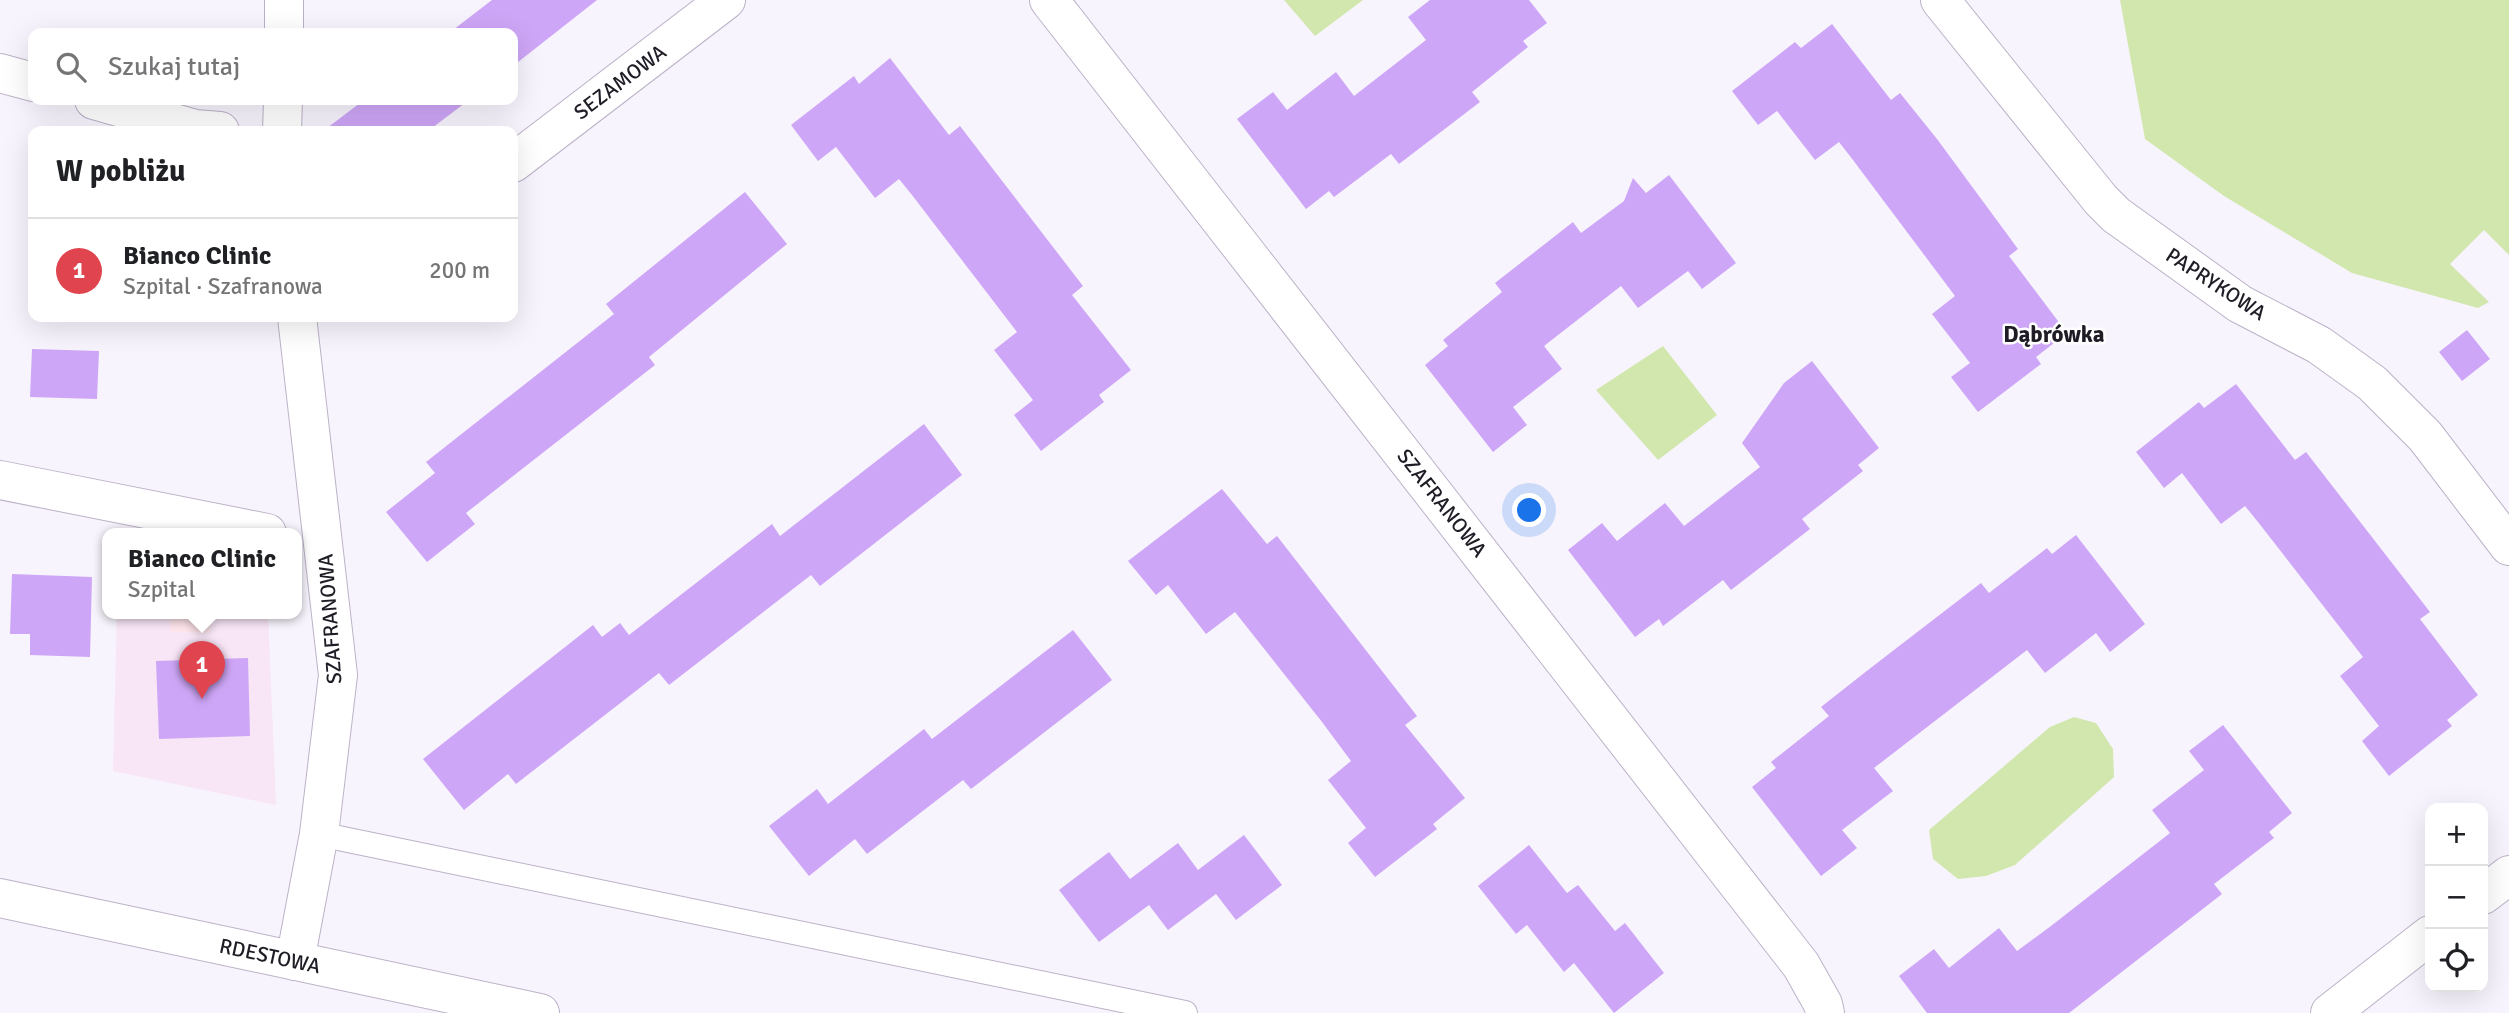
<!DOCTYPE html>
<html lang="pl">
<head>
<meta charset="utf-8">
<style>
  :root { --surface:#fff; --page:#f6f6f6; --text:#202124; --muted:#757577; --line:#e0e0e0; --accent:#0b8043 }
  body { margin:0; font-family:Signika,sans-serif; background:var(--page); color:var(--text) }
  .controls { position:absolute; right:21px; bottom:21px; display:grid; overflow:hidden; border-radius:14px; box-shadow:0 7px 28px #0002 }
  .controls button { width:63px; height:63px; display:grid; place-items:center; padding:0; border:0; border-bottom:2px solid var(--line); background:var(--surface); color:var(--text); font:35px sans-serif }
  .you { position:absolute; left:1530px; top:511px; width:24px; height:24px; margin:-18px; border:5px solid #fff; border-radius:50%; background:#1a73e8; box-shadow:0 0 0 10px #1a73e833 }
  .badge { display:grid; place-items:center; width:46px; height:46px; border-radius:50%; background:var(--accent); color:#fff; font-size:23px; font-weight:700 }
  .pin { position:absolute; translate:-50% -58px; filter:drop-shadow(0 2px 4px #0008) }
  .pin::after { content:''; position:absolute; top:37px; width:24px; height:21px; background:inherit; clip-path:polygon(0 0,100% 0,50% 100%) }
  .popup { position:absolute; left:102px; top:528px; width:200px; height:91px; box-sizing:border-box; display:grid; place-content:center; border-radius:14px; background:var(--surface); filter:drop-shadow(0 2px 5px #0005); font-size:23px; white-space:nowrap; color:var(--muted) }
  .popup b { font-size:26px; color:var(--text) }
  .popup::after { content:''; position:absolute; left:50%; top:100%; margin-left:-14px; border:14px solid transparent; border-top-color:var(--surface) }
  .list { margin:0; padding:0; list-style:none }
  h2 { display:flex; justify-content:space-between; align-items:center; height:91px; margin:0; padding:0 28px; font-size:30px }
  h2 small { font-size:23px; font-weight:400; color:var(--muted) }
  .list li { display:grid; grid-template-columns:46px 1fr auto; gap:21px; align-items:center; box-sizing:border-box; height:105px; padding:0 28px; border-top:2px solid var(--line) }
  .list b { display:block; font-size:26px; white-space:nowrap }
  .list p { margin:0; font-size:23px; white-space:nowrap; color:var(--muted) }
  .list em { font-size:23px; font-style:normal; color:var(--muted) }
  .icon { flex:none; width:38px; height:38px; fill:none; stroke:currentColor; stroke-width:2; stroke-linecap:round; stroke-linejoin:round }
  .map { position:relative; flex:none; width:2509px; height:1013px; overflow:hidden }
  .search { position:absolute; background:var(--surface); box-shadow:0 7px 28px #0002; left:28px; top:28px; width:490px; height:77px; display:flex; align-items:center; gap:18px; box-sizing:border-box; padding:0 24px; border-radius:14px; color:var(--muted); font-size:26px }
  .panel { position:absolute; background:var(--surface); box-shadow:0 7px 28px #0002; left:28px; top:126px; width:490px; height:196px; border-radius:14px }
  .map>svg:first-child { display:block }
  .commercial { fill:#f8e5f6 }
  .industrial { fill:#fee4eb }
  .green { fill:#d1e7ae }
  .building { fill:#cea6f7 }
  .lines { fill:none; stroke-linecap:round; stroke-linejoin:round }
  .service-casing { stroke:#bcb2c8; stroke-width:26 }
  .minor-casing { stroke:#bcb2c8; stroke-width:40 }
  .tertiary-casing { stroke:#bcb2c8; stroke-width:40 }
  .service { stroke:#fff; stroke-width:24 }
  .minor { stroke:#fff; stroke-width:38 }
  .tertiary { stroke:#fff; stroke-width:38 }
  .labels { text-anchor:middle; stroke-width:5; stroke-linejoin:round; paint-order:stroke }
  .street-label { font-size:21px; fill:#201c25; stroke:#fff }
  .neighbourhood-label { font-size:23px; font-weight:bold; fill:#201c25; stroke:#fff }
</style>
</head>
<body>
<div class="map">
<svg width="2509" height="1013" viewBox="0 0 2509 1013">
  <rect width="100%" height="100%" fill="#f8f4fd"/>
  <path class="commercial" d="M 117,613 L 171,613 L 171,632 L 210,633 L 210,613 L 268,613 L 276,805 L 113,771 Z"/>
  <path class="industrial" d="M 171,613 L 210,613 L 210,633 L 170,632 Z"/>
  <path class="green" d="M 1284,0 L 1363,0 L 1315,36 Z
    M 2120,0 L 2509,0 L 2509,255 L 2484,230 L 2450,264 L 2489,302 L 2478,308 L 2352,273 L 2224,196 L 2145,139 Z
    M 1663,346 L 1717,415 L 1658,460 L 1596,390 Z
    M 2074,717 L 2096,723 L 2113,749 L 2114,777 L 2015,865 L 1986,876 L 1958,879 L 1933,859 L 1929,830 L 2050,727 Z"/>
  <path class="building" d="M 492,0 L 597,0 L 513,66 L 513,33 L 449,33 Z
    M 1430,0 L 1529,0 L 1547,23 L 1523,41 L 1528,47 L 1472,92 L 1480,102 L 1399,164 L 1391,154 L 1334,197 L 1329,191 L 1306,209 L 1237,119 L 1273,92 L 1287,110 L 1336,72 L 1354,96 L 1426,40 L 1408,17 Z
    M 1832,24 L 1891,100 L 1900,93 L 1937,139 L 2018,249 L 2009,256 L 2067,333 L 2036,357 L 2041,364 L 1978,412 L 1951,377 L 1970,363 L 1932,314 L 1955,296 L 1853,160 L 1839,142 L 1815,160 L 1777,111 L 1758,125 L 1732,91 L 1795,42 L 1801,48 Z
    M 890,58 L 949,135 L 960,126 L 996,173 L 1083,286 L 1072,295 L 1131,370 L 1099,395 L 1104,402 L 1041,451 L 1014,415 L 1033,400 L 994,350 L 1017,332 L 912,195 L 899,179 L 875,198 L 836,147 L 818,161 L 791,125 L 854,76 L 859,84 Z
    M 364,100 L 469,100 L 428,131 L 323,131 Z
    M 1669,175 L 1736,263 L 1702,289 L 1688,271 L 1638,308 L 1621,286 L 1544,346 L 1562,369 L 1513,407 L 1527,425 L 1493,452 L 1425,365 L 1448,346 L 1443,340 L 1502,292 L 1495,283 L 1573,222 L 1581,233 L 1624,201 L 1633,178 L 1646,193 Z
    M 745,192 L 787,244 L 649,357 L 655,365 L 466,513 L 475,524 L 427,562 L 386,512 L 435,473 L 426,462 L 614,314 L 606,304 Z
    M 2467,330 L 2490,359 L 2462,381 L 2439,352 Z
    M 32,349 L 99,351 L 97,399 L 30,397 Z
    M 1812,361 L 1879,448 L 1858,465 L 1863,471 L 1802,519 L 1810,529 L 1731,590 L 1723,580 L 1663,626 L 1659,619 L 1635,637 L 1568,550 L 1602,523 L 1617,541 L 1665,503 L 1684,526 L 1760,467 L 1742,443 L 1784,383 Z
    M 2236,384 L 2295,460 L 2306,452 L 2430,612 L 2420,619 L 2478,695 L 2447,720 L 2452,726 L 2389,776 L 2362,741 L 2379,726 L 2340,676 L 2363,657 L 2258,522 L 2245,506 L 2221,524 L 2182,473 L 2164,488 L 2136,452 L 2199,402 L 2204,408 Z
    M 924,424 L 962,475 L 820,586 L 811,575 L 669,685 L 659,673 L 516,784 L 508,774 L 464,810 L 423,759 L 593,625 L 602,637 L 620,623 L 629,635 L 772,524 L 780,536 Z
    M 1222,489 L 1267,544 L 1277,536 L 1417,716 L 1405,725 L 1465,798 L 1433,824 L 1437,829 L 1375,877 L 1348,843 L 1366,828 L 1328,780 L 1351,761 L 1322,722 L 1235,612 L 1206,634 L 1168,585 L 1156,595 L 1128,561 Z
    M 2076,535 L 2145,624 L 2110,652 L 2096,633 L 2045,673 L 2027,650 L 1874,768 L 1893,791 L 1842,830 L 1857,848 L 1821,876 L 1752,787 L 1776,768 L 1771,762 L 1829,716 L 1821,707 L 1868,670 L 1981,583 L 1989,593 L 2047,548 L 2052,554 Z
    M 12,574 L 92,577 L 90,657 L 30,655 L 30,634 L 10,634 Z
    M 1073,630 L 1112,680 L 971,789 L 963,780 L 867,854 L 855,839 L 809,876 L 769,826 L 817,789 L 828,804 L 924,729 L 932,739 Z
    M 248,658 L 250,736 L 159,739 L 156,661 Z
    M 2223,725 L 2292,813 L 2269,832 L 2274,838 L 2214,884 L 2222,894 L 2069,1013 L 1927,1013 L 1899,976 L 1934,949 L 1949,968 L 1999,928 L 2017,951 L 2051,926 L 2170,833 L 2152,810 L 2204,770 L 2189,751 Z
    M 1244,835 L 1282,885 L 1236,920 L 1216,894 L 1168,930 L 1149,905 L 1099,942 L 1059,890 L 1109,852 L 1130,879 L 1178,843 L 1198,870 Z
    M 1529,845 L 1567,893 L 1578,885 L 1615,931 L 1625,923 L 1664,973 L 1614,1013 L 1574,963 L 1564,972 L 1527,925 L 1516,934 L 1478,886 Z"/>
  <g class="lines">
    <defs>
      <path id="service" d="M 319,834 L 1185,1013"/>
      <path id="minor" d="M 284,0 L 284,33
        M 1049,0 L 1801,965 L 1823,1004 L 1825,1013
        M 1940,0 L 2101,200 L 2116,215 L 2240,304 L 2319,345 L 2372,383 L 2425,436 L 2509,546
        M 0,73 L 33,82
        M 94,100 L 195,129 L 220,131
        M 282,131 L 283,100
        M 513,163 L 726,0
        M 0,480 L 267,533
        M 2483,895 L 2509,875
        M 295,961 L 319,834 L 338,675 L 297,317
        M 2330,1013 L 2430,935"/>
      <path id="tertiary" d="M 0,898 L 540,1013"/>
    </defs>
    <use href="#service" class="service-casing"/>
    <use href="#minor" class="minor-casing"/>
    <use href="#tertiary" class="tertiary-casing"/>
    <use href="#service" class="service"/>
    <use href="#minor" class="minor"/>
    <use href="#tertiary" class="tertiary"/>
  </g>
  <g class="labels">
    <g class="street-label">
      <text transform="translate(620 82) rotate(-37)" y="7">SEZAMOWA</text>
      <text transform="translate(2216 284) rotate(33)" y="7">PAPRYKOWA</text>
      <text transform="translate(1442 503) rotate(52)" y="7">SZAFRANOWA</text>
      <text transform="translate(330 619) rotate(-94)" y="7">SZAFRANOWA</text>
      <text transform="translate(270 956) rotate(12)" y="7">RDESTOWA</text>
    </g>
    <g class="neighbourhood-label">
      <text x="2054" y="342">Dąbrówka</text>
    </g>
  </g>
</svg>
<div class="controls">
<button>+</button>
<button>−</button>
<button><svg class="icon" aria-label="locate" viewBox="0 0 24 24"><circle cx="12" cy="12" r="6"/><path d="M12 2v4M12 18v4M2 12h4M18 12h4"/></svg></button>
</div>
<div class="you"></div>
<div class="pin badge" style="left:202px;top:699px;background:#e0444e">1</div>
<div class="popup"><b>Bianco Clinic</b>Szpital</div>
<div class="search"><svg class="icon" aria-label="search" viewBox="0 0 24 24"><circle cx="10" cy="10" r="6"/><path d="M15 15l6 6"/></svg>Szukaj tutaj</div>
<section class="panel">
<h2>W pobliżu<small></small></h2>
<ul class="list">
<li><span class="badge" style="background:#e0444e">1</span><div><b>Bianco Clinic</b><p>Szpital · Szafranowa</p></div><em>200 m</em></li>
</ul>
</section>
</div>
</body>
</html>
